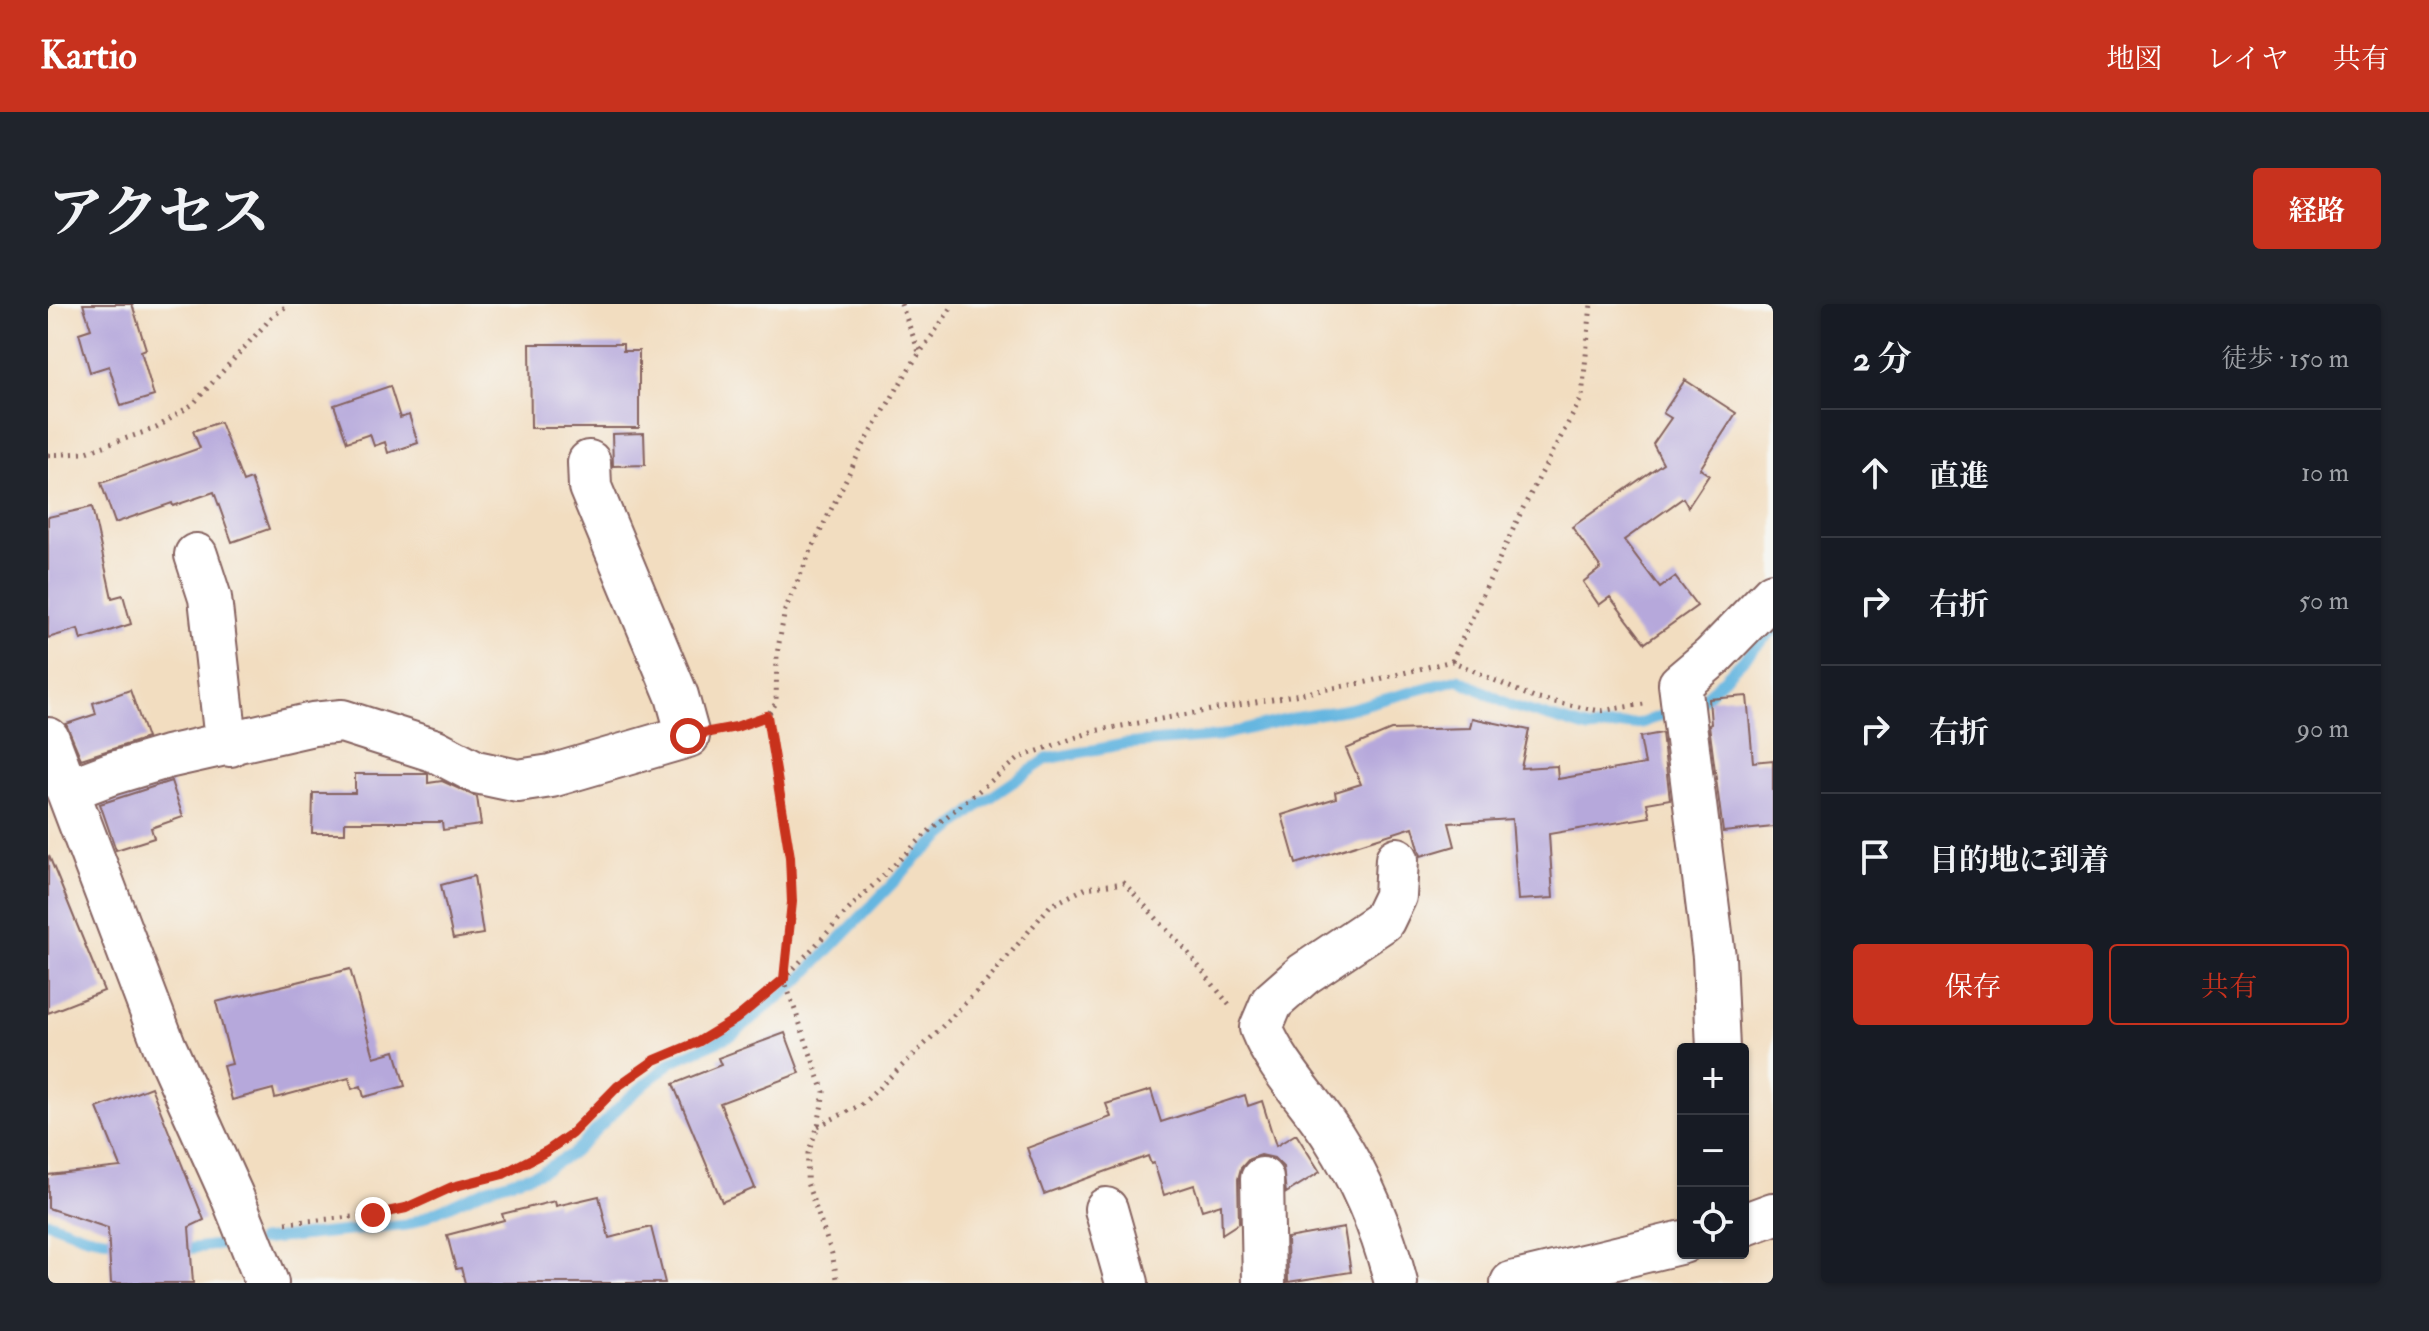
<!DOCTYPE html>
<html lang="ja">
<head>
<meta charset="utf-8">
<style>
  :root { --surface:#171b24; --page:#20242c; --text:#f1f3f6; --muted:#9ea1a6; --line:#363941; --accent:#c8321e }
  body { margin:0; font-family:"IM FELL Double Pica","Noto Serif JP",serif; background:var(--page); color:var(--text) }
  .controls { position:absolute; right:24px; bottom:24px; display:grid; overflow:hidden; border-radius:8px; box-shadow:0 2px 6px #0004 }
  .controls button { width:72px; height:72px; display:grid; place-items:center; padding:0; border:0; border-bottom:2px solid var(--line); background:var(--surface); color:var(--text); font:40px sans-serif }
  .stop { position:absolute; width:24px; height:24px; margin:-18px; border:6px solid #c8321e; border-radius:50%; background:#fff }
  .stop.end { background:#c8321e; border-color:#fff; box-shadow:0 2px 8px #0008 }
  .list { margin:0; padding:0; list-style:none }
  h2 { display:flex; justify-content:space-between; align-items:center; height:104px; margin:0; padding:0 32px; font-size:34px }
  h2 small { font-size:26px; font-weight:400; color:var(--muted) }
  .list li { display:grid; grid-template-columns:52px 1fr auto; gap:24px; align-items:center; box-sizing:border-box; height:128px; padding:0 32px; border-top:2px solid var(--line) }
  .list b { display:block; font-size:30px; white-space:nowrap }
  .list em { font-size:26px; font-style:normal; color:var(--muted) }
  .actions { display:flex; gap:16px; padding:24px 32px }
  .actions a { flex:1; padding:18px 0; border:2px solid var(--accent); border-radius:8px; text-align:center; font-size:28px; color:var(--accent) }
  .actions .main { background:var(--accent); color:#fff }
  .icon { flex:none; width:44px; height:44px; fill:none; stroke:currentColor; stroke-width:2; stroke-linecap:round; stroke-linejoin:round }
  .map { position:relative; flex:none; width:1725px; height:979px; overflow:hidden; border-radius:8px }
  header { display:flex; align-items:center; gap:48px; box-sizing:border-box; height:112px; padding:0 40px; background:var(--accent); color:#fff }
  header strong { font-size:38px }
  nav { display:flex; gap:44px; margin-inline-start:auto; font-size:28px }
  .intro { display:flex; align-items:center; justify-content:space-between; box-sizing:border-box; height:192px; padding:0 48px }
  h1 { margin:0; font-size:56px }
  .button { padding:20px 36px; border-radius:8px; background:var(--accent); color:#fff; font-size:28px; font-weight:700 }
  main { display:flex; gap:48px; padding:0 48px }
  aside { flex:1; background:var(--surface); border-radius:8px; box-shadow:0 2px 6px #0004 }
  .map>svg:first-child { display:block }
  .lines { fill:none; stroke-linecap:round; stroke-linejoin:round }
  .stream { stroke:#65b6e0; stroke-width:11 }
  .building { fill:#b6a8db }
  .minor-casing { stroke:#85625f; stroke-width:46 }
  .path { stroke:#85625f; stroke-width:5; stroke-dasharray:2 6; stroke-linecap:butt }
  .minor { stroke:#fff; stroke-width:42 }
  .route { stroke:#c8321e; stroke-width:10 }
</style>
</head>
<body>
<header>
<strong>Kartio</strong>
<nav><a>地図</a><a>レイヤ</a><a>共有</a></nav>
</header>
<div class="intro"><h1>アクセス</h1><a class="button">経路</a></div>
<main>
<div class="map">
<svg width="1725" height="979" viewBox="0 0 1725 979">
  <rect width="100%" height="100%" fill="#f6f6f2"/>
  <filter id="ink" filterUnits="userSpaceOnUse"><feTurbulence type="fractalNoise" baseFrequency=".0125" numOctaves="2"/><feDisplacementMap in="SourceGraphic" scale="16" xChannelSelector="R" yChannelSelector="G"/><feConvolveMatrix kernelMatrix="1 2 1 2 8 2 1 2 1" color-interpolation-filters="sRGB"/></filter>
  <filter id="wash" filterUnits="userSpaceOnUse"><feTurbulence type="fractalNoise" baseFrequency=".006" numOctaves="4" result="noise"/><feDisplacementMap in="SourceGraphic" scale="32" xChannelSelector="R" yChannelSelector="G"/><feGaussianBlur stdDeviation="1.8" result="paint"/><feColorMatrix in="noise" values="0 0 0 0 0 0 0 0 0 0 0 0 0 0 0 0 0 1.4 0 .05"/><feComposite in="paint" operator="in"/></filter>
  <g filter="url(#wash)">
    <rect width="100%" height="100%" fill="#f2ddc0"/>
    <g class="lines">
      <path class="stream" d="M 1643,400 L 1654,396 L 1725,326
        M 0,918 L 38,932 L 72,938
        M 212,936 L 359,921 L 440,884 L 492,868 L 525,849 L 578,796 L 625,757 L 684,731 L 750,678 L 870,553 L 930,502 L 999,455 L 1076,440 L 1166,433 L 1245,414 L 1301,405 L 1410,375 L 1464,402 L 1541,425 L 1594,419 L 1627,406
        M 129,946 L 195,938"/>
    </g>
    <g id="blocks">
      <path class="building" d="M 35,0 L 84,0 L 98,45 L 93,47 L 106,92 L 73,102 L 61,62 L 42,68 L 31,29 L 43,25 Z
        M 482,40 L 575,40 L 575,47 L 591,47 L 591,124 L 483,124 Z
        M 1637,76 L 1688,109 L 1652,165 L 1661,171 L 1640,203 L 1635,194 L 1576,236 L 1612,284 L 1627,273 L 1649,302 L 1597,339 L 1562,293 L 1551,301 L 1535,278 L 1553,264 L 1524,223 L 1615,159 L 1605,140 L 1623,114 L 1615,109 Z
        M 342,82 L 352,114 L 361,111 L 370,139 L 340,149 L 337,138 L 326,142 L 322,130 L 299,138 L 286,101 Z
        M 172,118 L 195,178 L 203,175 L 221,225 L 184,238 L 166,188 L 125,202 L 124,199 L 67,219 L 53,179 L 152,144 L 145,127 Z
        M 596,129 L 597,161 L 565,162 L 564,130 Z
        M 44,203 L 64,294 L 75,291 L 83,320 L 33,336 L 30,325 L 0,334 L 0,213 Z
        M 82,386 L 99,434 L 33,455 L 18,420 L 48,410 L 45,399 Z
        M 1699,392 L 1705,458 L 1725,456 L 1725,523 L 1675,528 L 1661,421 L 1663,420 L 1661,395 Z
        M 1424,414 L 1481,426 L 1473,464 L 1509,462 L 1510,475 L 1597,460 L 1592,433 L 1614,429 L 1622,495 L 1599,499 L 1602,513 L 1501,530 L 1505,594 L 1470,596 L 1464,515 L 1401,519 L 1407,542 L 1373,552 L 1365,523 L 1248,560 L 1234,511 L 1288,494 L 1287,488 L 1313,480 L 1298,445 L 1343,426 L 1422,424 Z
        M 307,470 L 380,470 L 380,479 L 394,477 L 429,493 L 433,521 L 395,526 L 394,518 L 297,518 L 297,529 L 264,529 L 265,489 L 307,489 Z
        M 123,477 L 135,513 L 103,524 L 106,534 L 68,546 L 52,500 Z
        M 1,552 L 56,687 L 0,709 L 0,553 Z
        M 426,572 L 435,630 L 405,635 L 393,581 Z
        M 302,665 L 326,753 L 347,747 L 357,782 L 316,793 L 313,782 L 304,785 L 301,774 L 227,794 L 225,785 L 184,796 L 175,762 L 184,760 L 168,698 Z
        M 737,729 L 752,769 L 672,799 L 707,884 L 674,898 L 625,780 L 673,761 L 670,754 Z
        M 103,783 L 156,916 L 141,923 L 145,979 L 63,979 L 60,924 L 0,904 L 0,871 L 73,863 L 49,804 Z
        M 1103,786 L 1113,818 L 1197,791 L 1200,802 L 1214,797 L 1228,842 L 1248,830 L 1272,868 L 1238,889 L 1235,863 L 1226,854 L 1213,851 L 1201,855 L 1193,864 L 1190,875 L 1191,919 L 1174,930 L 1173,900 L 1154,906 L 1146,881 L 1116,891 L 1106,859 L 1103,860 L 1100,852 L 996,890 L 979,844 L 1063,813 L 1058,800 Z
        M 551,892 L 561,934 L 603,923 L 617,979 L 417,979 L 413,964 L 408,965 L 399,931 L 456,916 L 454,910 L 507,897 L 508,902 Z
        M 1296,924 L 1303,968 L 1240,978 L 1239,934 Z"/>
    </g>
  </g>
  <g filter="url(#ink)">
    <use href="#blocks" fill-opacity="0" stroke="#85625f" stroke-width="2"/>
    <g class="lines">
      <defs>
        <path id="minor" d="M 148,251 L 162,294 L 176,419 L 182,441
          M 0,435 L 116,741 L 184,892 L 219,979
          M 20,486 L 62,470 L 119,453 L 265,420 L 294,417 L 388,447 L 428,468 L 470,477 L 503,472 L 640,432 L 629,392 L 542,183 L 541,158
          M 1670,745 L 1666,653 L 1632,380 L 1664,353 L 1725,290
          M 1214,875 L 1216,979
          M 1058,905 L 1079,979
          M 1695,921 L 1725,910
          M 1348,979 C 1335,927 1314,877 1285,832 C 1262,796 1229,764 1213,724 L 1224,698 L 1256,670 L 1335,617 L 1347,592 L 1349,555
          M 1464,979 L 1635,938"/>
      </defs>
      <use href="#minor" class="minor-casing"/>
      <path class="path" d="M 853,0 L 871,48
        M 0,151 L 36,149 L 108,124 L 145,100 L 224,13 L 241,0
        M 1404,357 L 1474,206 L 1534,93 L 1543,0
        M 719,412 L 742,553 L 744,598 L 736,675 L 776,788 L 770,822 L 760,849 L 759,879 L 784,950 L 790,979
        M 677,425 L 719,412 L 728,399 L 729,350 L 737,306 L 764,244 L 812,147 L 862,63 L 906,0
        M 770,822 L 813,801 L 881,736 L 939,677 L 1002,602 L 1038,584 L 1076,579 L 1141,650 L 1182,702
        M 238,919 L 325,911 L 358,904 L 404,883 L 455,870 L 499,847 L 523,830 L 570,782 L 607,756 L 650,738 L 688,715 L 736,675 L 806,600 L 883,525 L 973,453 L 1046,427 L 1319,378 L 1404,357 L 1486,394 L 1552,407 L 1596,400"/>
      <use href="#minor" class="minor"/>
    </g>
  </g>
  <g class="lines" filter="url(#ink)">
    <path class="route" d="M 325,911 L 358,904 L 404,883 L 455,870 L 499,847 L 523,830 L 570,782 L 607,756 L 650,738 L 688,715 L 736,675 L 744,598 L 742,553 L 719,412 L 688,423 L 640,432"/>
  </g>
</svg>
<div class="controls">
<button>+</button>
<button>−</button>
<button><svg class="icon" aria-label="locate" viewBox="0 0 24 24"><circle cx="12" cy="12" r="6"/><path d="M12 2v4M12 18v4M2 12h4M18 12h4"/></svg></button>
</div>
<div class="stop" style="left:640px;top:432px"></div>
<div class="stop end" style="left:325px;top:911px"></div>
</div>
<aside>
<h2>2 分<small>徒歩 · 150 m</small></h2>
<ul class="list">
<li><svg class="icon" aria-label="ahead" viewBox="0 0 24 24"><path d="M12 20V5M6 11l6-6 6 6"/></svg><div><b>直進</b></div><em>10 m</em></li>
<li><svg class="icon" aria-label="right" viewBox="0 0 24 24"><path d="M7 20v-9h11M14 6l5 5-5 5"/></svg><div><b>右折</b></div><em>50 m</em></li>
<li><svg class="icon" aria-label="right" viewBox="0 0 24 24"><path d="M7 20v-9h11M14 6l5 5-5 5"/></svg><div><b>右折</b></div><em>90 m</em></li>
<li><svg class="icon" aria-label="arrive" viewBox="0 0 24 24"><path d="M6 21V4h12l-3 4 3 4H6"/></svg><div><b>目的地に到着</b></div></li>
</ul>
<div class="actions"><a class="main">保存</a><a>共有</a></div>
</aside>
</main>
</body>
</html>
